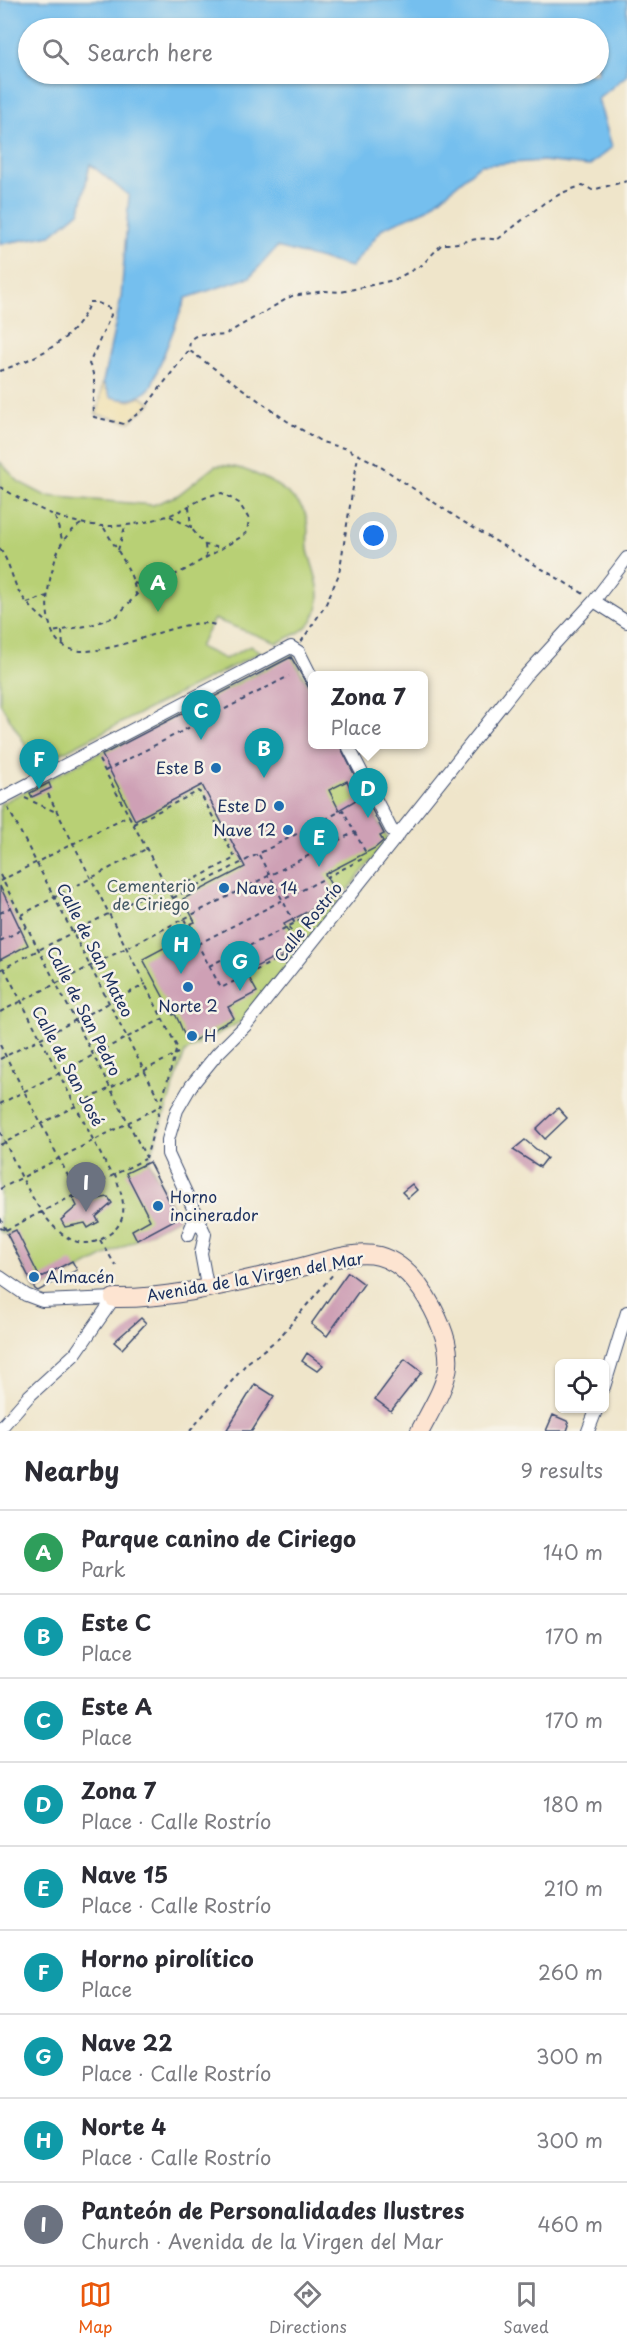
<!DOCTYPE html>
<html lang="en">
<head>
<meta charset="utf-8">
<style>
  :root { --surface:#fff; --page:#f7f7f7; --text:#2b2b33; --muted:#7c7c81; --line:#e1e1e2; --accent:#ea580c }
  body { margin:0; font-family:"Playpen Sans",sans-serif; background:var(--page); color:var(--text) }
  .controls { position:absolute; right:18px; bottom:18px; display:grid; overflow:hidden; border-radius:9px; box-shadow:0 2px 4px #0004 }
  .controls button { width:54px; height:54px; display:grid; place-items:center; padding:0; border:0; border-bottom:2px solid var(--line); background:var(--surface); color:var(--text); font:30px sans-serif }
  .you { position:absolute; left:374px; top:536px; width:21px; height:21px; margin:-15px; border:4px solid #fff; border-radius:50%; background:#1a73e8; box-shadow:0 0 0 9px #1a73e833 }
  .badge { display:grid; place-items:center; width:39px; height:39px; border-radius:50%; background:var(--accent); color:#fff; font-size:20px; font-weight:700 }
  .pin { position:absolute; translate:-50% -50px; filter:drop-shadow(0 2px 3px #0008) }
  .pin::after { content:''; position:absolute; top:32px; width:21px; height:18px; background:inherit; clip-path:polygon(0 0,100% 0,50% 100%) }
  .popup { position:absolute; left:308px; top:671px; width:120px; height:78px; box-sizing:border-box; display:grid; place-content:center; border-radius:9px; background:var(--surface); filter:drop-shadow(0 2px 4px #0005); font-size:20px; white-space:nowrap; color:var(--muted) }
  .popup b { font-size:22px; color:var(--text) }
  .popup::after { content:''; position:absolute; left:50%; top:100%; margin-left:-12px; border:12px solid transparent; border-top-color:var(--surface) }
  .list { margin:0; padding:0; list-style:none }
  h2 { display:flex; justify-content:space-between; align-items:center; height:78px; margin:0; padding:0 24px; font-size:26px }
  h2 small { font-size:20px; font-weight:400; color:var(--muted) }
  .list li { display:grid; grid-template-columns:39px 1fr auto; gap:18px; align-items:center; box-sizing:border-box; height:84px; padding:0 24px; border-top:2px solid var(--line) }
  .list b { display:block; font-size:22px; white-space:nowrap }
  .list p { margin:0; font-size:20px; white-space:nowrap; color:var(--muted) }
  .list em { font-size:20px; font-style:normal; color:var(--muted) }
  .icon { flex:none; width:33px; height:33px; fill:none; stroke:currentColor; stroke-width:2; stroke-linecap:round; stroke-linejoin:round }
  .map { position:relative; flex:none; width:627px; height:1431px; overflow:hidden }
  .search { position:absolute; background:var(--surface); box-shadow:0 2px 4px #0004; left:18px; right:18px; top:18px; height:66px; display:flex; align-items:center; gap:15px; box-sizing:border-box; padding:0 21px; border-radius:33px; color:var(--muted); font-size:22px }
  .sheet { height:834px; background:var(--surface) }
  nav { display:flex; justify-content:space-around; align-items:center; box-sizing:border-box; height:84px; border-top:2px solid var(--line); background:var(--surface); font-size:16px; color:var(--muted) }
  nav a { display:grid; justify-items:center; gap:3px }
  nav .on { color:var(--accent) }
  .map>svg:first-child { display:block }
  .green { fill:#b8d075; stroke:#6a806a; stroke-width:1.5 }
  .sand { fill:#eeda9e; stroke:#84847e; stroke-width:1.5 }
  .water { fill:#74bfee; stroke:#4877a6; stroke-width:1.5; fill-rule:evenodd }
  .building { fill:#cea0b5; fill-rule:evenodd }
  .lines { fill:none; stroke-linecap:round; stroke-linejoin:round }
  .minor-casing { stroke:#3b4a6e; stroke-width:14 }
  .secondary-casing { stroke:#3b4a6e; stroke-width:20 }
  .path { stroke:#3b4a6e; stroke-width:2; stroke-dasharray:4.5 4.5; stroke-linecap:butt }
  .minor { stroke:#fff; stroke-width:12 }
  .secondary { stroke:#fde4d1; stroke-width:18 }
  .poi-dot { fill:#1f6fb2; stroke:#f7f3e8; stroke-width:2 }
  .labels { text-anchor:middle; stroke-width:5; stroke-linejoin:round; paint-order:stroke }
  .poi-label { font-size:16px; fill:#1b2f5e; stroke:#f7f3e8; text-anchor:start }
  .park-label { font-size:16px; fill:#425764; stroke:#f7f3e8 }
  .street-label { font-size:16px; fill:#1b2f5e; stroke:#f7f3e8 }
</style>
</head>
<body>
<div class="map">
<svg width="627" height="1431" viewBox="0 0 627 1431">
  <rect width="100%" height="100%" fill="#f7f3e8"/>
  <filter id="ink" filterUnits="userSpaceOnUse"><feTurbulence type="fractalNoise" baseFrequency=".0167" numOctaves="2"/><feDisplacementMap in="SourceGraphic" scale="12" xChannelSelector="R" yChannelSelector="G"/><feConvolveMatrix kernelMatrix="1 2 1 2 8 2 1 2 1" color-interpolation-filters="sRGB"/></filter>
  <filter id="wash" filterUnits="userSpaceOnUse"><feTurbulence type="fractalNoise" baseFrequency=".008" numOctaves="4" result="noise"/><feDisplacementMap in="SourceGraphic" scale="24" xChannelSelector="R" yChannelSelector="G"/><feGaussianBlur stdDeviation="1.35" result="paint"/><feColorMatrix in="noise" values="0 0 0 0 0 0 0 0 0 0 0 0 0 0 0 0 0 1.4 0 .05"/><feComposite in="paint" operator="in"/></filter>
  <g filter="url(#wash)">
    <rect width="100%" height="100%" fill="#efe5ca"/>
    <path class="green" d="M 0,462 L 19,482 L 46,496 L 153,505 L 178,495 L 215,466 C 240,461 295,490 305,513 C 311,527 305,541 309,554 C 315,574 325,597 314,617 C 307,631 290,637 277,643 L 214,619 L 199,647 L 225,659 L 250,646 L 261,652 L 38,765 L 0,703 Z
      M 292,654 L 312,693 L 312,744 L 339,745 L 388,840 L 242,1021 L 185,1052 L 149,1161 L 178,1218 L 36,1292 L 7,1234 L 0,1232 L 0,804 Z"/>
    <path class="sand" d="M 103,382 L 111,397 L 130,401 L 141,397 L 151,403 L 130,422 L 96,414 C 102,404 100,393 103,382 Z"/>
    <path class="water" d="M 0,0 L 627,0 L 627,75 L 598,99 L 612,147 L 589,166 L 543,161 L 480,165 L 428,209 L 383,228 L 351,267 L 277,247 L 250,277 L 186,298 L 151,387 C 137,401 129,401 111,397 L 103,382 L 121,298 L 129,196 L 90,164 L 80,211 L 51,235 L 0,244 ZM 28,28 L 598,28 L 598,74 L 28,74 Z"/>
    <g id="blocks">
      <path class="building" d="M 291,657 L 312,693 L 312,744 L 339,744 L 384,834 L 380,836 L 383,841 L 375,848 L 325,874 L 337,896 L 284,924 L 296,946 L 246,972 L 257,992 L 228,1007 L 234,1018 L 188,1044 L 179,1022 L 175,1014 L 173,1015 L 143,959 L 194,932 L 190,924 L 195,922 L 183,899 L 245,867 L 202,785 L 135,820 L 102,755 ZM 347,781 L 356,800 L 339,810 L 329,790 Z
        M 49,783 L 51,788 L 32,797 L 30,793 Z
        M 0,886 L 28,945 L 0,960 Z
        M 558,1108 L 567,1118 L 545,1139 L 536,1129 Z
        M 525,1140 L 547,1158 L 540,1167 L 513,1150 Z
        M 149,1162 L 178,1218 L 137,1240 L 132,1230 L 150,1220 L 126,1173 Z
        M 412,1184 L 417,1190 L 408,1198 L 402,1192 Z
        M 83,1193 L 87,1201 L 108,1197 L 112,1203 L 96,1217 L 99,1222 L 93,1225 L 88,1228 L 85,1223 L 65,1227 L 61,1220 L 77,1206 L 73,1198 Z
        M 16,1230 L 40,1278 L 72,1261 L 77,1270 L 38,1291 L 35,1289 L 7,1234 Z
        M 348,1272 L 364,1284 L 327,1336 L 311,1324 Z
        M 141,1318 L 146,1323 L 122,1349 L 114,1342 Z
        M 307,1353 L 323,1365 L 317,1371 L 302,1361 Z
        M 405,1359 L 422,1372 L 391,1411 L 375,1399 Z
        M 255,1384 L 274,1396 L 252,1431 L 226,1431 Z
        M 553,1415 L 567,1421 L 569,1425 L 567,1431 L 546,1431 Z"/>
    </g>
  </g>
  <g filter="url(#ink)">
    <use href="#blocks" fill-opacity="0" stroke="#3b4a6e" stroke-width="1.5"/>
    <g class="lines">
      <defs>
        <path id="minor" d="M 594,601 L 627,622
          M 347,744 L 391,829 L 398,836
          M 0,799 L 291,647 L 299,652 L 312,678
          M 188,1235 L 197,1213
          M 0,1277 L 26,1295 L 42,1301 L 114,1298
          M 207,1286 L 201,1253 L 205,1234 L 168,1154 L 168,1140 L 177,1110 L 191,1086 L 217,1054 L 246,1025 L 525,676 L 594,601 L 627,558
          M 604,1387 L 627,1312
          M 0,1429 L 29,1396 L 75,1354 L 114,1298
          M 588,1431 L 597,1408"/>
        <path id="secondary" d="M 114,1298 C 173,1299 232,1283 289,1270 C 315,1265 352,1249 379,1256 C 404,1263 421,1286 433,1309 C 461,1364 447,1380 420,1431"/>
      </defs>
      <use href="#minor" class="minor-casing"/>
      <use href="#secondary" class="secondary-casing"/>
      <path class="path" d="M 190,351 L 287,421 L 322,442 L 347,449 L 375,463 L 462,521 L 584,594
        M 0,371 C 33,359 79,340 89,302 L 96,302 L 109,308 L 111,315 L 89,364 C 100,383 89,398 94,417 L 124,424 L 144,409 L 189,350 L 190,340 C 205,328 208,338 224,335 L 292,296 L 325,291 L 341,292 L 394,280 L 422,265 L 442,244 C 461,245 478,235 497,240 L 544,203 L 562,193 L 583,185 L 592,190 L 627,181
        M 0,487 C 58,522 99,538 167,516 C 186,510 201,496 222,493 L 239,503 L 249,519 L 247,532 L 241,537 L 185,570 L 140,591 L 117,616 L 91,625 L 52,632
        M 189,507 L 191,528
        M 170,516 L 191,528 L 205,545 L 221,548
        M 55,517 L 62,539
        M 81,524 C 63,536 58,547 53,568 C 47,589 44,610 52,631 C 72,685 177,611 215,625
        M 104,528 C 116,549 133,570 136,595
        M 205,545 L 206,556
        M 0,549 C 9,562 11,574 17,588 C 24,602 37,613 48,623
        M 118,550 L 125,527
        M 134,583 L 148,587
        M 27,603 L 47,596
        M 62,631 L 63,648
        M 301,642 L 325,606 L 339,574 L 358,456
        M 99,760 L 221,988 L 288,954
        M 105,771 L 289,676
        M 48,794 L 177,1047 L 146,1158
        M 25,798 L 58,813
        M 133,824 L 199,791 L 235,858 L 170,892
        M 259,855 L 295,924
        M 0,875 L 146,1157
        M 0,881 L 129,815
        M 173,898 L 343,810 L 367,855
        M 0,913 L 15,905
        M 21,915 L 146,849
        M 289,927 L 297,942
        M 0,941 L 27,927
        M 198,944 L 364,858
        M 209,966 L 325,908
        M 4,968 L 112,1176
        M 0,970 L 166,884
        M 0,1012 L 355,832
        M 0,1045 L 77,1193
        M 0,1059 L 146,984
        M 0,1104 L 164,1018
        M 0,1132 C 19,1168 56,1276 111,1233 C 132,1217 121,1194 115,1174
        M 0,1145 L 178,1053
        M 0,1189 L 162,1105 L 8,808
        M 0,1218 L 6,1230
        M 0,1228 L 6,1230
        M 6,1230 L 145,1159
        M 100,1240 L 116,1266
        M 190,1431 L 247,1363 L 279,1338 L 334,1273"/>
      <use href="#minor" class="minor"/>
      <use href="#secondary" class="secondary"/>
    </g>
  </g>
  <g class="poi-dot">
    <circle cx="216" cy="768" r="6"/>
    <circle cx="279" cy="806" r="6"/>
    <circle cx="288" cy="830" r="6"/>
    <circle cx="224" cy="888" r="6"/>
    <circle cx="188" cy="987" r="6"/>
    <circle cx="192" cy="1036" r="6"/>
    <circle cx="158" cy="1206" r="6"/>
    <circle cx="34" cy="1277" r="6"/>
  </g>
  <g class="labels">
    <g class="poi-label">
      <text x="204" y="774" text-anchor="end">Este B</text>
      <text x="267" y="812" text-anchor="end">Este D</text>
      <text x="276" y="836" text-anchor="end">Nave 12</text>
      <text x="236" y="894">Nave 14</text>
      <text x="188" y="1012" text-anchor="middle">Norte 2</text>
      <text x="204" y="1042">H</text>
      <text x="170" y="1203">Horno<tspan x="170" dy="18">incinerador</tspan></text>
      <text x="46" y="1283">Almacén</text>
    </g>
    <g class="park-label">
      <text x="151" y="892">Cementerio<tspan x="151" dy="18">de Ciriego</tspan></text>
    </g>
    <g class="street-label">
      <text transform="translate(308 922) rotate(-51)" y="6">Calle Rostrío</text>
      <text transform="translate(95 950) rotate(63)" y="6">Calle de San Mateo</text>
      <text transform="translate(84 1011) rotate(63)" y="6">Calle de San Pedro</text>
      <text transform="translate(68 1066) rotate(62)" y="6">Calle de San José</text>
      <text transform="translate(255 1277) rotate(-10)" y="6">Avenida de la Virgen del Mar</text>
    </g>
  </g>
</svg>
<div class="controls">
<button><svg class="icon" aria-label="locate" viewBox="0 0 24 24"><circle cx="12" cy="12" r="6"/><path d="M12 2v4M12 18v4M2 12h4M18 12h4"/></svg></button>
</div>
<div class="you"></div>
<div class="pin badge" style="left:158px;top:612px;background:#2e9e5b">A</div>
<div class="pin badge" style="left:264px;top:778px;background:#0f9aa8">B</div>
<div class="pin badge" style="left:201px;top:740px;background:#0f9aa8">C</div>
<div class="pin badge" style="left:368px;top:818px;background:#0f9aa8">D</div>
<div class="popup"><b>Zona 7</b>Place</div>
<div class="pin badge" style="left:319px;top:867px;background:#0f9aa8">E</div>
<div class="pin badge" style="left:39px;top:789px;background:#0f9aa8">F</div>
<div class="pin badge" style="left:240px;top:991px;background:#0f9aa8">G</div>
<div class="pin badge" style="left:181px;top:974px;background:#0f9aa8">H</div>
<div class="pin badge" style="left:86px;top:1212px;background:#6b7280">I</div>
<div class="search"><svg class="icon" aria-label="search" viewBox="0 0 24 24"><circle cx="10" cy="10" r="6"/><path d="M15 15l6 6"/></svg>Search here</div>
</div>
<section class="sheet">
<h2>Nearby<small>9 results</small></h2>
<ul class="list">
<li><span class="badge" style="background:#2e9e5b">A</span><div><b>Parque canino de Ciriego</b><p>Park</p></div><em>140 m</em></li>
<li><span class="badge" style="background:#0f9aa8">B</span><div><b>Este C</b><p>Place</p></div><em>170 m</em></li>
<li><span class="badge" style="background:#0f9aa8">C</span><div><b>Este A</b><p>Place</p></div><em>170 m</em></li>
<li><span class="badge" style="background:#0f9aa8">D</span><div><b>Zona 7</b><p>Place · Calle Rostrío</p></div><em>180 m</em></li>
<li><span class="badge" style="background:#0f9aa8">E</span><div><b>Nave 15</b><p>Place · Calle Rostrío</p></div><em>210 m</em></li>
<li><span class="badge" style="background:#0f9aa8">F</span><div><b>Horno pirolítico</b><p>Place</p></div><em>260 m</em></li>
<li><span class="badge" style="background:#0f9aa8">G</span><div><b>Nave 22</b><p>Place · Calle Rostrío</p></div><em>300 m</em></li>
<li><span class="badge" style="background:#0f9aa8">H</span><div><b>Norte 4</b><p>Place · Calle Rostrío</p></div><em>300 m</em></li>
<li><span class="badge" style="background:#6b7280">I</span><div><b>Panteón de Personalidades Ilustres</b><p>Church · Avenida de la Virgen del Mar</p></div><em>460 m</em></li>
</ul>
</section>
<nav>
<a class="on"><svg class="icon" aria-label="map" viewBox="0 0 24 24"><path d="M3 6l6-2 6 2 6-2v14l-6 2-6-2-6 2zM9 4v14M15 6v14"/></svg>Map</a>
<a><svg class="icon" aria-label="directions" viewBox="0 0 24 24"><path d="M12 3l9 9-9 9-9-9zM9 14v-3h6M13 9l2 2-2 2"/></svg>Directions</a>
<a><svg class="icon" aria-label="saved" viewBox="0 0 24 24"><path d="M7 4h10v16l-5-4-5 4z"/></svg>Saved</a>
</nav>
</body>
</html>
